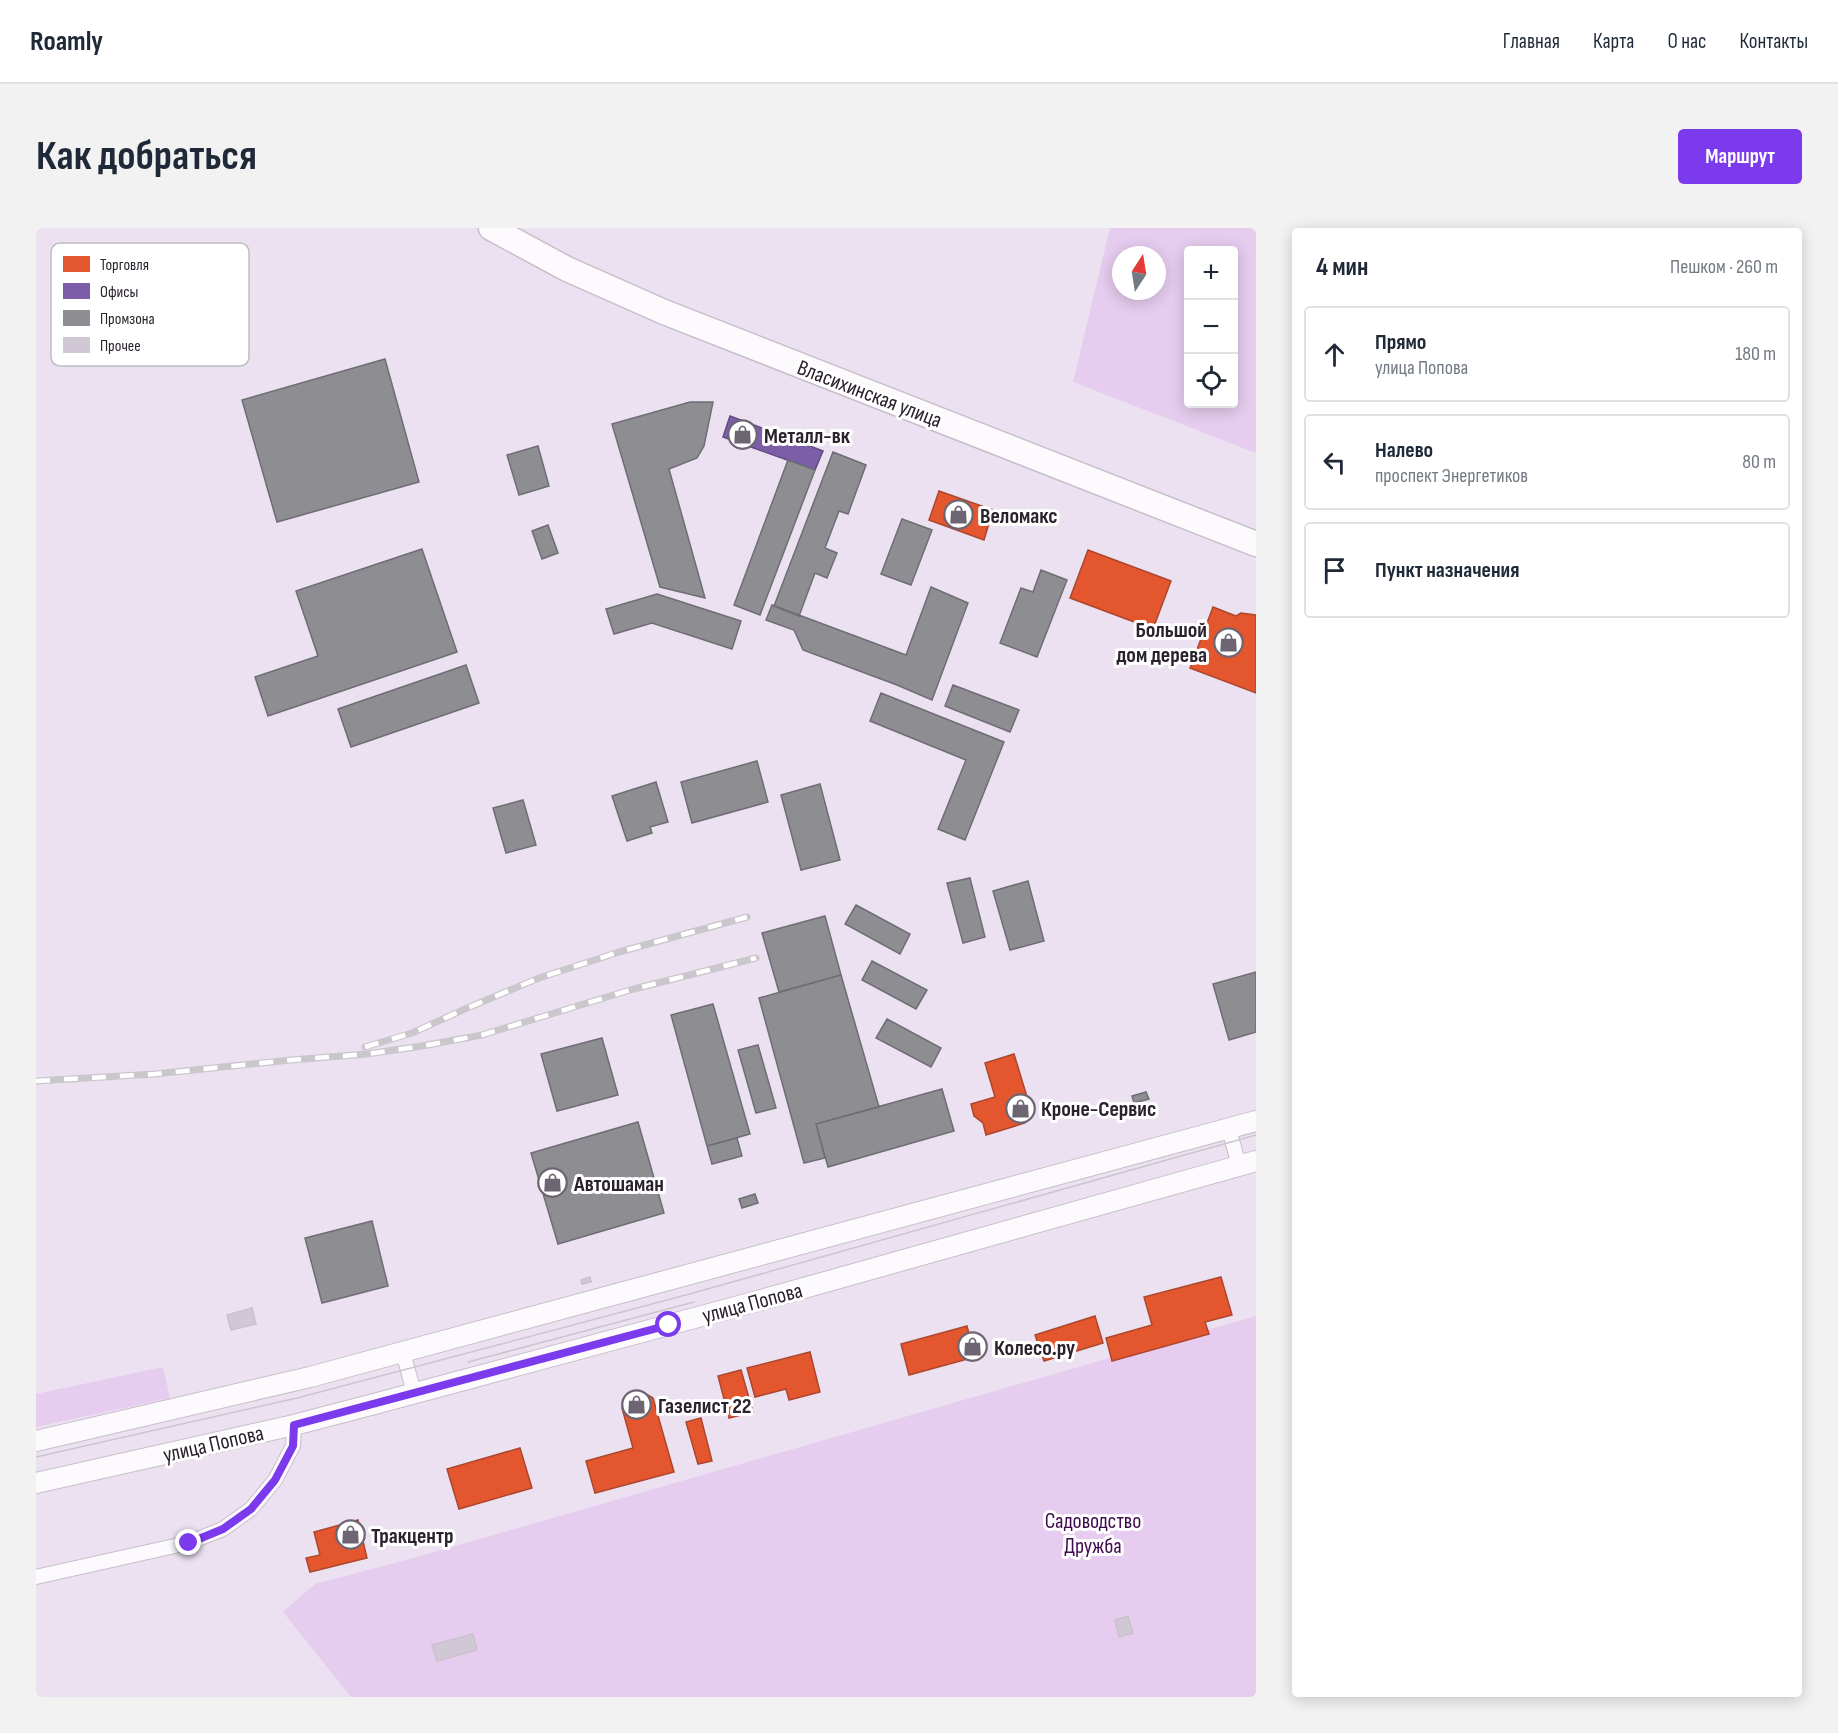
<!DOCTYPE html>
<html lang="ru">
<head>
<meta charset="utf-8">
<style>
  :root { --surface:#fff; --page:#f2f2f3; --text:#1f2937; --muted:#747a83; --line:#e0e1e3; --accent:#7c3aed }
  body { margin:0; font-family:"Sofia Sans Condensed",sans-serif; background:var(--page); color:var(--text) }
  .controls { position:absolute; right:18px; top:18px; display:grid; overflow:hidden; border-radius:6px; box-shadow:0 3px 15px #0003 }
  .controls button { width:54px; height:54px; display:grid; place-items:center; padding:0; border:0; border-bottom:2px solid var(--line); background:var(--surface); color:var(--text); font:30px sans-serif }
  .compass { position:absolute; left:1076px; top:18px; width:54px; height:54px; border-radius:50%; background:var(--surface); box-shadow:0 3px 15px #0003; rotate:12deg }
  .stop { position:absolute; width:18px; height:18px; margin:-14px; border:4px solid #7c3aed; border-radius:50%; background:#fff }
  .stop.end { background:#7c3aed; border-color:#fff; box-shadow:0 2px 6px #0008 }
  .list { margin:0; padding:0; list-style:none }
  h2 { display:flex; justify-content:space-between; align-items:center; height:78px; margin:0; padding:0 24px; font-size:26px }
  h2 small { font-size:20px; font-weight:400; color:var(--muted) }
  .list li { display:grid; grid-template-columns:39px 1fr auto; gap:18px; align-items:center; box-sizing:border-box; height:96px; margin:0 12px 12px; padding:0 12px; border:2px solid var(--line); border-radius:6px }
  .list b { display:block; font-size:22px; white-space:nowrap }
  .list p { margin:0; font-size:20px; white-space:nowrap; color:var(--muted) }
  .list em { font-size:20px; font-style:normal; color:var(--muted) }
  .icon { flex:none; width:33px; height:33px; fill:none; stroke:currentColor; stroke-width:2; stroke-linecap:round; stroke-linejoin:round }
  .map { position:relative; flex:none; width:1220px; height:1469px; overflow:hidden; border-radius:6px }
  header { display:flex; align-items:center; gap:36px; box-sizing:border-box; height:84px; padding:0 30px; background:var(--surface); border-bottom:2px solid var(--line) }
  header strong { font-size:28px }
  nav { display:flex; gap:33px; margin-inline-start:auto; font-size:21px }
  .intro { display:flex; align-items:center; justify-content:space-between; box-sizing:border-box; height:144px; padding:0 36px }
  h1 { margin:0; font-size:42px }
  .button { padding:15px 27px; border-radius:6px; background:var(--accent); color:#fff; font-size:21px; font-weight:700 }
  main { display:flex; gap:36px; padding:0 36px }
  aside { flex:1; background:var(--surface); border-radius:6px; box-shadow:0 3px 15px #0003 }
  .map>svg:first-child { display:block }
  .green { fill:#e6ccef; fill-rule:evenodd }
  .shops { fill:#e4572e; stroke:#ac472e; stroke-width:1.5 }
  .offices { fill:#7b5ea7; stroke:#634c82; stroke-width:1.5 }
  .industry { fill:#8d8d92; stroke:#6f6d74; stroke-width:1.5 }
  .building { fill:#d1c8d5; stroke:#cac1cd; stroke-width:1.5 }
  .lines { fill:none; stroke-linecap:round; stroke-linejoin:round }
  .street-casing { stroke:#c7becb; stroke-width:16 }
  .secondary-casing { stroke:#c7becb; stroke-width:22 }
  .highway-casing { stroke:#c7becb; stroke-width:27 }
  .street { stroke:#fcfafd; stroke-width:14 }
  .secondary { stroke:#fcfafd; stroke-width:20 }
  .highway { stroke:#fcfafd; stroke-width:24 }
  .tram { stroke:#cac7cc; stroke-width:1.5 }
  .rail-casing { stroke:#cac7cc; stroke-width:7 }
  .rail { stroke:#fff; stroke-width:4.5; stroke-dasharray:14; stroke-linecap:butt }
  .route { stroke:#7c3aed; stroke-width:8 }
  .labels { text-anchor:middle; stroke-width:6; stroke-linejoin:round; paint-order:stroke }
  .street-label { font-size:22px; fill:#2a222d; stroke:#fff }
  .poi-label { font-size:22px; font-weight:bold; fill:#2a222d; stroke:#fff; text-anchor:start }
  .park-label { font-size:22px; fill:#410b4f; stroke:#fff }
  .key { fill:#fff; stroke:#bfbdc0; stroke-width:1.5 }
  .key-label { font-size:16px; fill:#2a222d }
</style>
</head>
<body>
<header>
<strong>Roamly</strong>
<nav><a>Главная</a><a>Карта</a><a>О нас</a><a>Контакты</a></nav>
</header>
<div class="intro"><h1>Как добраться</h1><a class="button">Маршрут</a></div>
<main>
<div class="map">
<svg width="1220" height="1469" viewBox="0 0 1220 1469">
  <rect width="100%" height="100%" fill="#ece1f1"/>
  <path class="green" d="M 1074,0 L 1220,0 L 1220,225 L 1037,154 ZM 1152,22 L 1198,22 L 1198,176 L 1152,176 ZM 1085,27 L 1121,27 L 1121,63 L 1085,63 Z
    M 1220,1088 L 1220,1469 L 315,1469 L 247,1384 L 279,1356 L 374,1331 Z
    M 127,1139 L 134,1170 L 0,1199 L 0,1166 Z"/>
  <path class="shops" d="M 903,263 L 957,282 L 948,312 L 893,292 Z
    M 1052,322 L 1135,353 L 1117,401 L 1034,370 Z
    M 1177,379 L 1200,388 L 1205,385 L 1220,387 L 1220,465 L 1154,440 Z
    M 978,826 L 995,882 L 989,895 L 950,907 L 947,895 L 938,888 L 935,876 L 959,869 L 949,835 Z
    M 1185,1049 L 1196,1087 L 1169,1094 L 1173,1106 L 1076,1133 L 1070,1110 L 1116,1097 L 1108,1069 Z
    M 1059,1088 L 1067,1115 L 1008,1133 L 999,1107 Z
    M 931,1098 L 939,1129 L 873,1147 L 865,1116 Z
    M 774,1124 L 784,1164 L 753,1172 L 750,1161 L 719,1169 L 711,1140 Z
    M 705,1142 L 717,1184 L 693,1190 L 682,1148 Z
    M 610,1166 L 617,1170 L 638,1244 L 559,1265 L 550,1233 L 597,1220 L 586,1180 L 589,1172 Z
    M 665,1190 L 676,1233 L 662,1236 L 650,1194 Z
    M 484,1220 L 496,1260 L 423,1281 L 411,1241 Z
    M 322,1292 L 331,1330 L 274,1344 L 270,1330 L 284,1327 L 278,1304 Z"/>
  <path class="offices" d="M 694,188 L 787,223 L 779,242 L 687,209 Z"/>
  <path class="industry" d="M 349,131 L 383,254 L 241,294 L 206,172 Z
    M 654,174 L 677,174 L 668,218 L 661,230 L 633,241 L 669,370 L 624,359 L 576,196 Z
    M 502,218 L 513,258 L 483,267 L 471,227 Z
    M 797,224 L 830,237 L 812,286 L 803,283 L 789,320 L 801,325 L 791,350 L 779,345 L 763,388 L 738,378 Z
    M 752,232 L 779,242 L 724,387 L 698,377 Z
    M 866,291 L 896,302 L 875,357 L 845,346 Z
    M 512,297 L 522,325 L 506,331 L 496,303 Z
    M 386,321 L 421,424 L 232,488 L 219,449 L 282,428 L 260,363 Z
    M 1005,342 L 1031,352 L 1001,429 L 964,415 L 985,360 L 997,364 Z
    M 895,359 L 932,375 L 896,472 L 861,457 L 767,422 L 758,402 L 730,392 L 736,377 L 870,427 Z
    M 621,366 L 705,393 L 696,421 L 616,395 L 578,406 L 570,381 Z
    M 430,437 L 443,475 L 315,519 L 302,481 Z
    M 917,457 L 983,482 L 974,504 L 909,478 Z
    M 845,465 L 968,514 L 929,612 L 902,601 L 930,532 L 834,493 Z
    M 721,533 L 732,574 L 656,595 L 645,554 Z
    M 620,554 L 632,594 L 614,599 L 616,605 L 591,613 L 576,568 Z
    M 784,556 L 804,632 L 765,642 L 745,567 Z
    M 487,572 L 500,617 L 470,625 L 457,580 Z
    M 934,650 L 949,709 L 927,715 L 911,655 Z
    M 992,653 L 1008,713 L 974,722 L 957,663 Z
    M 820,677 L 874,706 L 864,726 L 809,696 Z
    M 789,688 L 805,747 L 743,764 L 726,705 Z
    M 836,733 L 891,762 L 880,781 L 826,752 Z
    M 1220,744 L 1220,804 L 1193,812 L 1177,756 Z
    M 805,747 L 843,879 L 780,896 L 789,930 L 768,935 L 723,770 Z
    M 677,776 L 714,906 L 671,918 L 635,787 Z
    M 851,791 L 905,820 L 895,839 L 840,810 Z
    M 566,810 L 582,867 L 521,883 L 505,826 Z
    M 722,817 L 740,880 L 720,885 L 702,822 Z
    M 906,861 L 918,903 L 792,939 L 780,896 Z
    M 1110,864 L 1113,871 L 1098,875 L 1096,868 Z
    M 602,894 L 628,985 L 522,1016 L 495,925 Z
    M 701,910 L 706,928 L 676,936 L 671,918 Z
    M 719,966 L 722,975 L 706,980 L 703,971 Z
    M 336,993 L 352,1058 L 286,1075 L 269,1010 Z"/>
  <path class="building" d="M 554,1049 L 555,1054 L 546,1056 L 545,1052 Z
    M 216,1080 L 220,1096 L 195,1102 L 191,1087 Z
    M 1092,1388 L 1097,1405 L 1083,1409 L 1079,1392 Z
    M 437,1406 L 441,1422 L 401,1433 L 396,1417 Z"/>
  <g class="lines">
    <defs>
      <path id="street" d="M 1193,901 L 1203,938
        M 367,1124 L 378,1165
        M 0,1349 L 152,1315 L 187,1301 L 215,1281 L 239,1252 L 257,1218 L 258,1197"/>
      <path id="secondary" d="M 0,1213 L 274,1149 L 1220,893
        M 0,1255 L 258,1197 L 342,1175 L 718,1074 L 1220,933"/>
      <path id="highway" d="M 455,0 L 531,41 L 628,84 L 1220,316"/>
    </defs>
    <use href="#street" class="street-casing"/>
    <use href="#secondary" class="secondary-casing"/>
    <use href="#highway" class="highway-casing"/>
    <use href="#street" class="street"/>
    <use href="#secondary" class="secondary"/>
    <use href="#highway" class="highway"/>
    <path class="tram" d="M 432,1134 L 658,1074
      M 0,1229 L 261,1170 L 371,1141 L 650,1067 L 1220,907"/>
    <defs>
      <path id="rail" d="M 329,819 L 376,805 L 429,781 L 503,750 L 583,724 L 711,689
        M 0,853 L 119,846 L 255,832 L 331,826 L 386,818 L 446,807 L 594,762 L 720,730"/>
    </defs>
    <use href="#rail" class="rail-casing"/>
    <use href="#rail" class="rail"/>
  </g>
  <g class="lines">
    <path class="route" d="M 153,1315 L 187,1301 L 215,1281 L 239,1252 L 257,1218 L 258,1197 L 633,1097"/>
  </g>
  <defs>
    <symbol id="shop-ring" viewBox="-11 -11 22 22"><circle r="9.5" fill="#fff" stroke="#6e6572" stroke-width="1.5"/><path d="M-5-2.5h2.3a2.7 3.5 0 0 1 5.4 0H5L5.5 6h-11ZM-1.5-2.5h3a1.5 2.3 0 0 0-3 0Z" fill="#6e6572"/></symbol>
  </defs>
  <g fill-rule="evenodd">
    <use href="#shop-ring" x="690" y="190" width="33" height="33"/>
    <use href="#shop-ring" x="906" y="270" width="33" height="33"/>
    <use href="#shop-ring" x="1176" y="398" width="33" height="33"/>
    <use href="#shop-ring" x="968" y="864" width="33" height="33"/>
    <use href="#shop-ring" x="500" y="938" width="33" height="33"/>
    <use href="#shop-ring" x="920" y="1102" width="33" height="33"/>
    <use href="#shop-ring" x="584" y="1160" width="33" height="33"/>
    <use href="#shop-ring" x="298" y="1290" width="33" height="33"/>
  </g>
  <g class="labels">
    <g class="street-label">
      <text transform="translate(834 165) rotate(21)" y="8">Власихинская улица</text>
      <text transform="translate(716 1074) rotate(-15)" y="8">улица Попова</text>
      <text transform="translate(177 1215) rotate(-13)" y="8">улица Попова</text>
    </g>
    <g class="poi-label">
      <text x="728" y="215">Металл-вк</text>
      <text x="944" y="295">Веломакс</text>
      <text x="1171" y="409" text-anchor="end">Большой<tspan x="1171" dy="25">дом дерева</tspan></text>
      <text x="1005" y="888">Кроне-Сервис</text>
      <text x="538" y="963">Автошаман</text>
      <text x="958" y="1127">Колесо.ру</text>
      <text x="622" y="1185">Газелист 22</text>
      <text x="335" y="1315">Тракцентр</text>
    </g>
    <g class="park-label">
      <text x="1057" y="1300">Садоводство<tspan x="1057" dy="25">Дружба</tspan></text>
    </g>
  </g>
  <rect x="15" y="15" width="198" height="123" rx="9" class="key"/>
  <rect x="27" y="28" width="27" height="16" fill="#e4572e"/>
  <rect x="27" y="55" width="27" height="16" fill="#7b5ea7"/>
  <rect x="27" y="82" width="27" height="16" fill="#8d8d92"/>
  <rect x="27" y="109" width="27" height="16" fill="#d1c8d5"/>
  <g class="key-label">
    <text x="64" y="42">Торговля</text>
    <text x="64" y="69">Офисы</text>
    <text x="64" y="96">Промзона</text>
    <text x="64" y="123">Прочее</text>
  </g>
</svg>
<div class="controls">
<button>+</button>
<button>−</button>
<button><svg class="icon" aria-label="locate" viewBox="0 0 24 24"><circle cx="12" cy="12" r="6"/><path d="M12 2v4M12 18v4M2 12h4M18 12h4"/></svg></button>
</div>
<svg class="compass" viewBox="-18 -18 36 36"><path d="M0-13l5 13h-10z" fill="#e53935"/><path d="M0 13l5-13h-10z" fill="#747a83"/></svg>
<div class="stop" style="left:633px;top:1097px"></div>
<div class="stop end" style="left:153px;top:1315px"></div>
</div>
<aside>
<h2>4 мин<small>Пешком · 260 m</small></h2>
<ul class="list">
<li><svg class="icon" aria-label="ahead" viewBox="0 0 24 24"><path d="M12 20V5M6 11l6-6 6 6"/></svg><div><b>Прямо</b><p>улица Попова</p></div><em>180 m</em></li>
<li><svg class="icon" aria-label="left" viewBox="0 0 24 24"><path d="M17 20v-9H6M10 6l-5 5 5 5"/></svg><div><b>Налево</b><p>проспект Энергетиков</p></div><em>80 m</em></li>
<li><svg class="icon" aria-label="arrive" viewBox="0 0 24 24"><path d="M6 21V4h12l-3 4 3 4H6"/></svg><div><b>Пункт назначения</b></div></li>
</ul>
</aside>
</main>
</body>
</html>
